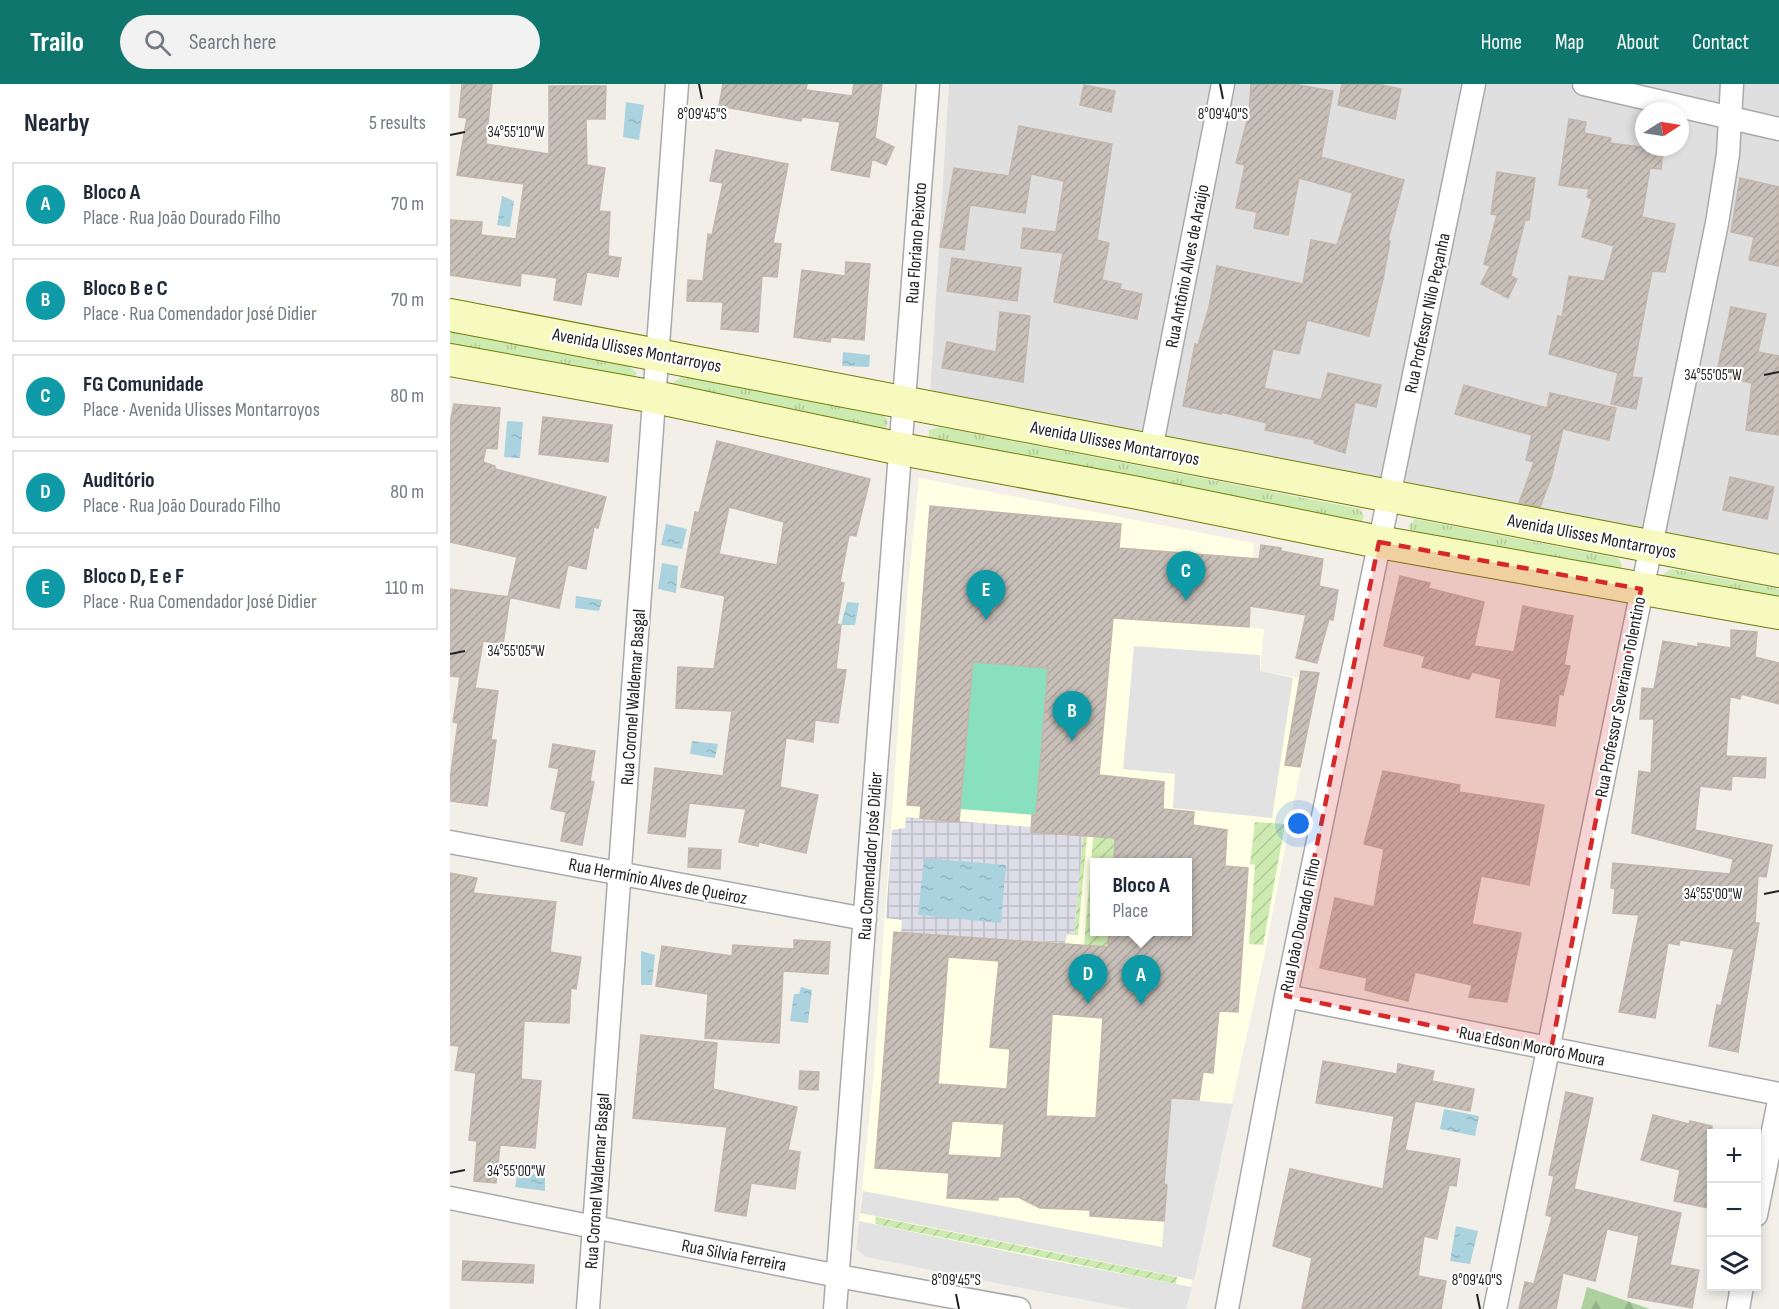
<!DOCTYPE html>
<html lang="en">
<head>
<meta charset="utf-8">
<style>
  :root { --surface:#fff; --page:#f2f2f3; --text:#1f2937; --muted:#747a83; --line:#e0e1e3; --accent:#0f766e }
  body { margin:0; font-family:"Sofia Sans Condensed",sans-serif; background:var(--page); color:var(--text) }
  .controls { position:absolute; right:18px; bottom:18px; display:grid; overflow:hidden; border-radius:0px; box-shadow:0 3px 9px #0003 }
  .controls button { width:54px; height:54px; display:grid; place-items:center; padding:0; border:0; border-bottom:2px solid var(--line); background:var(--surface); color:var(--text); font:30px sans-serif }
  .compass { position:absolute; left:1185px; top:18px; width:54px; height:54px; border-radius:50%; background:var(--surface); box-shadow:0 3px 9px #0003; rotate:78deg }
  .you { position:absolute; left:849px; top:740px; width:21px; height:21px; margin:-15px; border:4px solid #fff; border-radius:50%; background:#1a73e8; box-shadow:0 0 0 9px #1a73e833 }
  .badge { display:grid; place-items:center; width:39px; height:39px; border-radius:50%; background:var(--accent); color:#fff; font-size:20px; font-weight:700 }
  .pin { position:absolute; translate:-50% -50px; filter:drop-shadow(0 2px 3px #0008) }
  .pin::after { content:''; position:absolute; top:32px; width:21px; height:18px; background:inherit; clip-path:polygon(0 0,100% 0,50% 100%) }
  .popup { position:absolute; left:640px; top:774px; width:102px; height:78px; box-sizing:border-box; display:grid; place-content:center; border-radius:0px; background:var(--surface); filter:drop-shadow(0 2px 4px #0005); font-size:20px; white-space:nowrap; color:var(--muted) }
  .popup b { font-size:22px; color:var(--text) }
  .popup::after { content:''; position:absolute; left:50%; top:100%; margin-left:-12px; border:12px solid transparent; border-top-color:var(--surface) }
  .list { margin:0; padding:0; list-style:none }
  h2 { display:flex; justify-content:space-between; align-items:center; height:78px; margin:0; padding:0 24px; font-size:26px }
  h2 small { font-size:20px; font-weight:400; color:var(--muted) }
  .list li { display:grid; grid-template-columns:39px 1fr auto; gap:18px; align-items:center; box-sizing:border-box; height:84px; margin:0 12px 12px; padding:0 12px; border:2px solid var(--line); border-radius:0px }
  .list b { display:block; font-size:22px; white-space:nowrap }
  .list p { margin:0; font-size:20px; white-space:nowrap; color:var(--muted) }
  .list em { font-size:20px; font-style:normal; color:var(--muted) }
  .icon { flex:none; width:33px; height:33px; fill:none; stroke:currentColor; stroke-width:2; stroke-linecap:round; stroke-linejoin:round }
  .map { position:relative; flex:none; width:1329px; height:1225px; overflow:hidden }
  header { display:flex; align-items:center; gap:36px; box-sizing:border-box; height:84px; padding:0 30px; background:var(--accent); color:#fff }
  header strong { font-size:28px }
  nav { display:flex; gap:33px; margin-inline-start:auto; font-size:21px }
  .search { width:420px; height:54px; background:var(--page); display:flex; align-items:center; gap:15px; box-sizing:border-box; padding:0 21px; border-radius:33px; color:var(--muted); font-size:22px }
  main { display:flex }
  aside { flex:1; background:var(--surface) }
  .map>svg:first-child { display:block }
  .residential { fill:#e0dfdf; fill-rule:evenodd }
  .education { fill:#ffffe5; fill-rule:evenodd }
  .grass { fill:url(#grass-tufts) }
  .forest { fill:url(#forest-firs) }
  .garden { fill:url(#garden-furrows) }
  .pitch { fill:#88e0be }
  .parking { fill:#e2e2e2 }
  .plaza { fill:url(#plaza-grid) }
  .water { fill:url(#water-ripples) }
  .building { fill:url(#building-hatch); stroke:#c4b6ab; stroke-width:1.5; fill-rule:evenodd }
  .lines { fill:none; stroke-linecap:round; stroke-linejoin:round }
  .street-casing { stroke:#a9a9a9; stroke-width:25 }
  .secondary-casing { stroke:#707d05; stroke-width:34 }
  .street { stroke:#fff; stroke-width:22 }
  .secondary { stroke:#f7fabf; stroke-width:32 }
  .marked { fill:#d62828; fill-opacity:0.2; stroke:#d62828; stroke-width:4.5; stroke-dasharray:12 8; stroke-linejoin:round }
  .ticks { fill:none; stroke:#222; stroke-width:2 }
  .labels { text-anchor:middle; stroke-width:4.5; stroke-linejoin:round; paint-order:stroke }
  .street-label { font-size:18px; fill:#222; stroke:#fff }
  .ticks-label { font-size:15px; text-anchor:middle; fill:#222; stroke:#fff; stroke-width:4.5; stroke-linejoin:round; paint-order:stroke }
</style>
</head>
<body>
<header>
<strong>Trailo</strong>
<div class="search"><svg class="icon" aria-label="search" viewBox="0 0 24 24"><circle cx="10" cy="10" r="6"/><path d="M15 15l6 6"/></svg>Search here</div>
<nav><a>Home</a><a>Map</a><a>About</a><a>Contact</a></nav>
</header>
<main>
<aside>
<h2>Nearby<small>5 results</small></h2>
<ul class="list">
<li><span class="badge" style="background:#0f9aa8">A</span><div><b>Bloco A</b><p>Place · Rua João Dourado Filho</p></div><em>70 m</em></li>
<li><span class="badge" style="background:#0f9aa8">B</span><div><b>Bloco B e C</b><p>Place · Rua Comendador José Didier</p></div><em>70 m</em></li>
<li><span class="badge" style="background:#0f9aa8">C</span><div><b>FG Comunidade</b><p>Place · Avenida Ulisses Montarroyos</p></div><em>80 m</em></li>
<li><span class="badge" style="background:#0f9aa8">D</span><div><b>Auditório</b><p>Place · Rua João Dourado Filho</p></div><em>80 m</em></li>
<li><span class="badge" style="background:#0f9aa8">E</span><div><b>Bloco D, E e F</b><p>Place · Rua Comendador José Didier</p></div><em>110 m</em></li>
</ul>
</aside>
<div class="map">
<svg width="1329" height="1225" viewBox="0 0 1329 1225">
  <defs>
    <pattern id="grass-tufts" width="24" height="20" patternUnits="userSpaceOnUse" patternTransform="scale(1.5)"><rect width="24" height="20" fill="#cdebb0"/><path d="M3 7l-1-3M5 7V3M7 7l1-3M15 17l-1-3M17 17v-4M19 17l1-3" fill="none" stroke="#b0c997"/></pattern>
    <pattern id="forest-firs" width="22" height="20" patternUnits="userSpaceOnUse" patternTransform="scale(1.5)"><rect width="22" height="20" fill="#add19e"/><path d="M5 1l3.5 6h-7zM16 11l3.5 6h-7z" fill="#95b388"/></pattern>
    <pattern id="garden-furrows" width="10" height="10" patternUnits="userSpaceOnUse" patternTransform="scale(1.5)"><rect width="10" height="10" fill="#cdebb0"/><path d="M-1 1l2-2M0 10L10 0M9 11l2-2" fill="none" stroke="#b0c997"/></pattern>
    <pattern id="plaza-grid" width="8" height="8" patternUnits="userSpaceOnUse" patternTransform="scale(1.5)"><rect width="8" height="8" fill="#dddde8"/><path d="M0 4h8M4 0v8" fill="none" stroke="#bdbdc7"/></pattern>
    <pattern id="water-ripples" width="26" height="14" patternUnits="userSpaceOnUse" patternTransform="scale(1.5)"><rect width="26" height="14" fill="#aad3df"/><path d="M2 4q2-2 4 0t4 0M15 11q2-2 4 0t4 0" fill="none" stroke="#92b5bf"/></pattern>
    <pattern id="building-hatch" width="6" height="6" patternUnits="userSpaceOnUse" patternTransform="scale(1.5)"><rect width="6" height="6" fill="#c7bfb8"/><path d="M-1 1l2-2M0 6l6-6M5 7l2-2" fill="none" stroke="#aba49e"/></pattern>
  </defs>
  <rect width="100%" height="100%" fill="#f2efe9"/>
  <path class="residential" d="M 499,0 L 1329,0 L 1329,476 L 480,312 ZM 1194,27 L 1230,27 L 1230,63 L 1194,63 Z"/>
  <path class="education" d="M 469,394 L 804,459 L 799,543 L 814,545 L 810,587 L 849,594 L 851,587 L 869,589 L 813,878 L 736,1225 L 681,1225 L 416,1173 L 406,1165 L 424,987 L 458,501 ZM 644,778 L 738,778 L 738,848 L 644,848 Z"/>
  <path class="grass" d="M 0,247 L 176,280 L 187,289 L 182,297 L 0,264 Z
    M 233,292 L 434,331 L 438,338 L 435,348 L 227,309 L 223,299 Z
    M 490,343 L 910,425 L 914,432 L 911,439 L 489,358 L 479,353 L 479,346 Z
    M 965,435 L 1168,474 L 1172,481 L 1170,488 L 966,452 L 960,447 L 959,441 Z
    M 1221,485 L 1329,505 L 1329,522 L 1211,492 Z"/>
  <path class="forest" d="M 1137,1203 L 1200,1225 L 1131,1225 Z"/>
  <path class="garden" d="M 805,738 L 835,740 L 813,861 L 799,860 L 805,781 L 800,780 Z
    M 644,743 L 666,744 L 664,778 L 644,778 L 644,848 L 659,848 L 658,863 L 634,861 Z
    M 633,752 L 637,752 L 628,851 L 624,851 Z
    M 426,1133 L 727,1193 L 726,1200 L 425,1140 Z"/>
  <path class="pitch" d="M 523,578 L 598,584 L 586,731 L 510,725 Z"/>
  <path class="parking" d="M 684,562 L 810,571 L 810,587 L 843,594 L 822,734 L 723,724 L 725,690 L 673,685 Z
    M 721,1014 L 783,1020 L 744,1196 L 410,1129 L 413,1107 L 712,1163 L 717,1101 L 714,1100 Z
    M 409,1137 L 594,1175 L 742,1203 L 736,1225 L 681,1225 L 505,1191 L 416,1173 L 406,1165 Z"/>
  <path class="plaza" d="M 456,733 L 581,743 L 581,748 L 633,752 L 624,851 L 617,850 L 615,859 L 451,849 L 452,836 L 436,834 L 442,746 L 455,744 Z"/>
  <path class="water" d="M 176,18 L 194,21 L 189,56 L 173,53 Z
    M 52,112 L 64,117 L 60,143 L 47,141 Z
    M 393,268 L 420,271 L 419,283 L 392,282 Z
    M 57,337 L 73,338 L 70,374 L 54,373 Z
    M 216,440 L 237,445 L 232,465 L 211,461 Z
    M 212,479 L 228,482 L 226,509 L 208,505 Z
    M 126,512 L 152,516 L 149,527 L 125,524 Z
    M 397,518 L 409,519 L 405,541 L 391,541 Z
    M 242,657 L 268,660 L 265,674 L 240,670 Z
    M 474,774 L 556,781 L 551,839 L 468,831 Z
    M 191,867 L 205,871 L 202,901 L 191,901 Z
    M 351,903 L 362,906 L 358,939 L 340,937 L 344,910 L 349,910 Z
    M 994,1025 L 1029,1032 L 1025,1052 L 990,1045 Z
    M 68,1087 L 95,1092 L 95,1107 L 65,1103 Z
    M 1006,1142 L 1028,1147 L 1020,1180 L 1000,1177 Z"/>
  <path class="building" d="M 12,0 L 42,0 L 36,60 L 99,70 L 99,2 L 156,2 L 155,35 L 136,35 L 137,81 L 155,84 L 149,127 L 160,128 L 158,172 L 171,174 L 168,193 L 137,188 L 131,221 L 104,216 L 107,194 L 71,189 L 70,202 L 0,191 L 0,136 L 32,138 L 31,151 L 66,155 L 74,100 L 7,91 L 17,34 L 9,33 Z
    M 273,0 L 357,0 L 356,6 L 402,12 L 404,0 L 432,0 L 425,54 L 444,63 L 436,81 L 422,75 L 419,93 L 381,86 L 390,38 L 352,33 L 351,37 L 269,22 Z
    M 801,0 L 843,0 L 883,7 L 871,73 L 954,96 L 938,156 L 940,157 L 933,195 L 919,252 L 857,236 L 849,270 L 823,265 L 814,304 L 871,316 L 878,289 L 931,301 L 926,323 L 905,318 L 895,369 L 864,359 L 865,356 L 815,346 L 817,339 L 771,328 L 771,330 L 733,322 L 745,260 L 748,261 L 759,223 L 767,182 L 853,200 L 861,156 L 887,161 L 903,109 L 849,94 L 838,151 L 804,144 L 807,128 L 786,124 L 795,81 L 786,79 L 799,30 Z
    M 892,0 L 927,0 L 951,5 L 945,35 L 888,21 Z
    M 634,1 L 665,7 L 661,28 L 630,21 Z
    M 1119,35 L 1136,38 L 1134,49 L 1161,54 L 1160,59 L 1213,66 L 1211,85 L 1200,84 L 1192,133 L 1225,140 L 1215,188 L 1202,187 L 1182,293 L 1192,294 L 1186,325 L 1161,320 L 1168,289 L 1099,270 L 1108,232 L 1112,233 L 1119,192 L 1154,197 L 1164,162 L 1132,153 L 1142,115 L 1137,113 L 1139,105 L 1109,101 Z
    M 569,42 L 662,60 L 647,156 L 659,159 L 652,196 L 671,200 L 670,205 L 692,210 L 687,235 L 604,218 L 613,169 L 571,164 L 573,144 L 606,148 L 614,97 L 581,90 L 575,129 L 520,121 L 514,166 L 490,163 L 504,84 L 559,92 Z
    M 266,66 L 338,80 L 323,159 L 331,160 L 327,193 L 312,192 L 308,248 L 271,245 L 273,218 L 237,217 L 238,196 L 253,197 L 258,150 L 262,151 L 273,99 L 260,97 Z
    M 1047,88 L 1085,94 L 1079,136 L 1075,136 L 1061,192 L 1067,195 L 1058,214 L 1031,200 L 1040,182 L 1034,180 L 1047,131 L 1041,130 Z
    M 1290,94 L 1329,103 L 1329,182 L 1299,176 L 1304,153 L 1281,148 Z
    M 502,174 L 571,184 L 567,217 L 497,207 Z
    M 396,178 L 420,180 L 414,256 L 381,253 L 380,258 L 344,253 L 352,186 L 395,192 Z
    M 1281,223 L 1316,230 L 1308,268 L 1329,272 L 1329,351 L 1296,346 L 1302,299 L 1266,292 Z
    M 550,228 L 580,232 L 573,298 L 492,284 L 497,258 L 546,268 Z
    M 1014,301 L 1097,324 L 1100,309 L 1166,324 L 1159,356 L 1113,345 L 1101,394 L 1090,423 L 1069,419 L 1084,378 L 1076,376 L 1082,351 L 1005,330 Z
    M 4,320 L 50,324 L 47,365 L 36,364 L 33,378 L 45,382 L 45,385 L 156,413 L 148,444 L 144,443 L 136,485 L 118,481 L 109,524 L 58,513 L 67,473 L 0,458 L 0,340 Z
    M 93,333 L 162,341 L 158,378 L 89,370 Z
    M 267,357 L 420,395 L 406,452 L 399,451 L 390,498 L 394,499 L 387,540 L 391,541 L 386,585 L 396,586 L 388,639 L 365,636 L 363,658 L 336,654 L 330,703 L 368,711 L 356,769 L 309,758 L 308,762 L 289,758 L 296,725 L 239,719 L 235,753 L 198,749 L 205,684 L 273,692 L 282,627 L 226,624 L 228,583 L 264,585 L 275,512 L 231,503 L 245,428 L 249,429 ZM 279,423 L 334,438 L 327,481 L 269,470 Z
    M 1280,393 L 1324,403 L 1317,435 L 1273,426 Z
    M 480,422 L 671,440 L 669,464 L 809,475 L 811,461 L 831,464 L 831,467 L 873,475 L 869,502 L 888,506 L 883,536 L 879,535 L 867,579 L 846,574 L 856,531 L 800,522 L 799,543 L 663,534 L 649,691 L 714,698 L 713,725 L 744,728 L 743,741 L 777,746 L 775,782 L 798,784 L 788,928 L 769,927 L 763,989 L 753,988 L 749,1016 L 721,1014 L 714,1100 L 717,1101 L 714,1137 L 640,1132 L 640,1126 L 590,1124 L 568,1113 L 548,1113 L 548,1116 L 497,1114 L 499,1089 L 425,1084 L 444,848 L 658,863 L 659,848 L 738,848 L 738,778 L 664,778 L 665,754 L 581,748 L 582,731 L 586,731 L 598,584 L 523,578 L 509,738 L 470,734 L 471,722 L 457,721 ZM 498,873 L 549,877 L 540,963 L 560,965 L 557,1005 L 488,1000 ZM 602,930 L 653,934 L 646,1034 L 596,1032 ZM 502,1037 L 554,1040 L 551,1074 L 498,1071 Z
    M 950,492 L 980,499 L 978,504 L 1034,518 L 1024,562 L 1064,568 L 1073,522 L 1123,532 L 1114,581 L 1120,582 L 1113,611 L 1109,610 L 1105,642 L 1046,633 L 1051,595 L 1022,588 L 1019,595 L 972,583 L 975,572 L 934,562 Z
    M 0,505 L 60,513 L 53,560 L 33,557 L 25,604 L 48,607 L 41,656 L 46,656 L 37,722 L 0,717 L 0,695 L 8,639 L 3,638 L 10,593 L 0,592 Z
    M 1281,546 L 1307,548 L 1305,573 L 1329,579 L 1329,620 L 1291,610 L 1290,615 L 1280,612 L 1276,672 L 1316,674 L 1315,694 L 1282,692 L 1281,706 L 1250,702 L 1245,746 L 1322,761 L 1316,793 L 1308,792 L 1305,839 L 1309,839 L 1288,968 L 1259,962 L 1267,921 L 1271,922 L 1284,865 L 1230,856 L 1229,861 L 1218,859 L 1205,934 L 1169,928 L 1189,831 L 1163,829 L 1165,805 L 1161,804 L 1163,779 L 1280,790 L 1283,775 L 1182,749 L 1189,687 L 1201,689 L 1204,635 L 1190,635 L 1192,604 L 1204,605 L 1213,557 L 1248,563 L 1248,559 L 1281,564 Z
    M 851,587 L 869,589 L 850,683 L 835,681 Z
    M 103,660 L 145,667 L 140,697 L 144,698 L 132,761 L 111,757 L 116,728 L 101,725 L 109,685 L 99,683 Z
    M 933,687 L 1010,701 L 1009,708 L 1094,721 L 1079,801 L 1031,792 L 1022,840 L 1071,849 L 1057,918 L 1019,913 L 1022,901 L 965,888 L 958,917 L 915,906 L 917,894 L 870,884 L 885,814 L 924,823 L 934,765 L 914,760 Z
    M 239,764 L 271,766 L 270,785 L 238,783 Z
    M 0,789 L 27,794 L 23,809 L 106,818 L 100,868 L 131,873 L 126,905 L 121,904 L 119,939 L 74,937 L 71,995 L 91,997 L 85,1064 L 50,1061 L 46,1099 L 24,1097 L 27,1057 L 19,1056 L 26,989 L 5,986 L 9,962 L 0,961 Z
    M 344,856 L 380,858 L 378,890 L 333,887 L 329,959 L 255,954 L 258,910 L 206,902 L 212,862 L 282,872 L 283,861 L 344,865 Z
    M 191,951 L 267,959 L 263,1005 L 347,1023 L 338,1066 L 350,1068 L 345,1105 L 301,1099 L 296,1132 L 265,1127 L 277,1043 L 183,1034 Z
    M 873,977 L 947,990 L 948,980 L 984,987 L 982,997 L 1024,1005 L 1020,1027 L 965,1017 L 955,1066 L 1010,1075 L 1006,1102 L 999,1101 L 987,1155 L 974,1152 L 968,1192 L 996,1197 L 991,1225 L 852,1225 L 862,1174 L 823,1162 L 840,1085 L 933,1105 L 944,1032 L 866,1019 Z
    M 350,987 L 369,988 L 368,1006 L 349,1005 Z
    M 1116,1008 L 1143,1014 L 1124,1105 L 1231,1129 L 1220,1181 L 1249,1186 L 1242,1224 L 1178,1213 L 1189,1152 L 1157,1145 L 1145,1197 L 1113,1189 L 1106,1225 L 1069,1225 L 1075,1198 L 1084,1200 L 1102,1133 L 1096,1131 L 1104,1092 L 1099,1091 Z
    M 1203,1031 L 1239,1040 L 1240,1037 L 1262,1042 L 1259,1124 L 1224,1117 L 1230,1086 L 1191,1076 Z
    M 13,1177 L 84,1181 L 83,1199 L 12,1196 Z"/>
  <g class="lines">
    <defs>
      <path id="street" d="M 1134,0 L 1329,45
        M 701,365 L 773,0
        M 0,758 L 415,835
        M 836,912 L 1329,1010
        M 0,1114 L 388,1192 L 569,1225
        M 1306,1131 L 1329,1017
        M 138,1225 L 227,0
        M 385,1225 L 478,0
        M 777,1225 L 836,912 L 1024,0
        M 1045,1225 L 1267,139 L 1278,70 L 1282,0
        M 1288,1225 L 1292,1202"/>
      <path id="secondary" d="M 0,231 L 1329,487
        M 0,276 L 205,313 L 451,365 L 688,409 L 929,458 L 1329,529"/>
    </defs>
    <use href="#street" class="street-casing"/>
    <use href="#secondary" class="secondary-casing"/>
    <use href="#street" class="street"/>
    <use href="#secondary" class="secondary"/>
  </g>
  <path class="marked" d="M 929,458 L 1191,505 L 1101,966 L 836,912 Z"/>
  <path class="ticks" d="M 249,0 L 252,15M 770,0 L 773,15M 0,51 L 15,48M 1314,291 L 1329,288M 0,570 L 15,567M 1314,810 L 1329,807M 0,1089 L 15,1086M 506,1210 L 509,1225M 1027,1210 L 1030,1225"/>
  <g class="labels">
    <g class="street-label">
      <text transform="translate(466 159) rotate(-86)" y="6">Rua Floriano Peixoto</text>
      <text transform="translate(737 182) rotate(-79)" y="6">Rua Antônio Alves de Araújo</text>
      <text transform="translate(977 229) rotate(-78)" y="6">Rua Professor Nilo Peçanha</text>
      <text transform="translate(187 266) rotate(11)" y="6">Avenida Ulisses Montarroyos</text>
      <text transform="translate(665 359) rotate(11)" y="6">Avenida Ulisses Montarroyos</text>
      <text transform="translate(1142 452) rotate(11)" y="6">Avenida Ulisses Montarroyos</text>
      <text transform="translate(183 613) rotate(-86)" y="6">Rua Coronel Waldemar Basgal</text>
      <text transform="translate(1170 613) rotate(-79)" y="6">Rua Professor Severiano Tolentino</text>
      <text transform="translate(420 772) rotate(-86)" y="6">Rua Comendador José Didier</text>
      <text transform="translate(208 797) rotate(11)" y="6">Rua Hermínio Alves de Queiroz</text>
      <text transform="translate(850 841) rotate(-78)" y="6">Rua João Dourado Filho</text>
      <text transform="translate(1082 962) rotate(11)" y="6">Rua Edson Mororó Moura</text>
      <text transform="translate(147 1097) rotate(-86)" y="6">Rua Coronel Waldemar Basgal</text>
      <text transform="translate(284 1171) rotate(11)" y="6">Rua Silvia Ferreira</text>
    </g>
  </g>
  <g class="ticks-label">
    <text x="252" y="35">8°09'45"S</text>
    <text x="773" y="35">8°09'40"S</text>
    <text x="66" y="53">34°55'10"W</text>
    <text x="1263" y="296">34°55'05"W</text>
    <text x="66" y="572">34°55'05"W</text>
    <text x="1263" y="815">34°55'00"W</text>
    <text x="66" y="1092">34°55'00"W</text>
    <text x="506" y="1201">8°09'45"S</text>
    <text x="1027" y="1201">8°09'40"S</text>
  </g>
</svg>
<div class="controls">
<button>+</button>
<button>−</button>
<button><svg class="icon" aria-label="layers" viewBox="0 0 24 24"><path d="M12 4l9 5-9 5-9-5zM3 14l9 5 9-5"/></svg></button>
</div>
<svg class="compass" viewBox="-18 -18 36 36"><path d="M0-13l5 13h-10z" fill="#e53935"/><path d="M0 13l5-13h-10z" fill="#747a83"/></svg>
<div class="you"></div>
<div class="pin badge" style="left:691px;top:921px;background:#0f9aa8">A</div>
<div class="popup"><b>Bloco A</b>Place</div>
<div class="pin badge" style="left:622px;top:657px;background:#0f9aa8">B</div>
<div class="pin badge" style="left:736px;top:517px;background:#0f9aa8">C</div>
<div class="pin badge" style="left:638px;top:920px;background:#0f9aa8">D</div>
<div class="pin badge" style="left:536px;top:536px;background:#0f9aa8">E</div>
</div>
</main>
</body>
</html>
